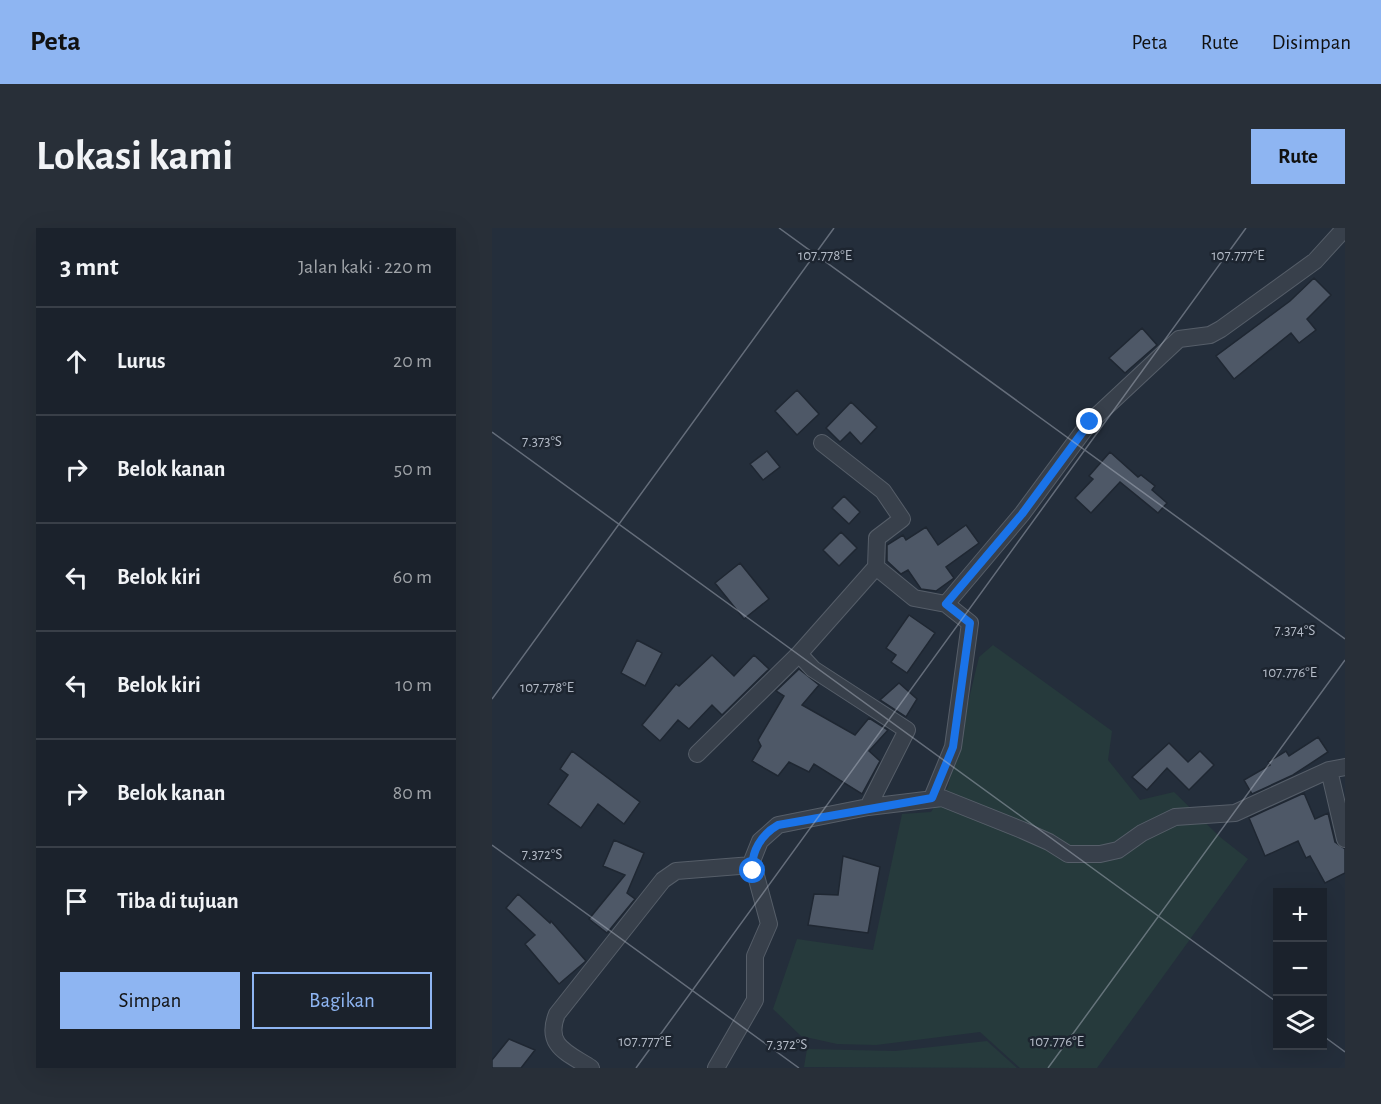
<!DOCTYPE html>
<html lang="id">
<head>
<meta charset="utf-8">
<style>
  :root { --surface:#1b222c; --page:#282f38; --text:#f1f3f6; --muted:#a0a4a9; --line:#393f48; --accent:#8eb5f2 }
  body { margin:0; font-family:"Alegreya Sans",sans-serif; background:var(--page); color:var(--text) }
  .controls { position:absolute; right:18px; bottom:18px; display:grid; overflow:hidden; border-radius:0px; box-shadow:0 6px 24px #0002 }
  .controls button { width:54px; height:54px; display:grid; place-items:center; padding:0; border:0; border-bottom:2px solid var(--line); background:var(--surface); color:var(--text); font:30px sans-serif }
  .stop { position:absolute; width:18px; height:18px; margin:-14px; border:4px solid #1a73e8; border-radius:50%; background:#fff }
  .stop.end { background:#1a73e8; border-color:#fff; box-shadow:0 2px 6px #0008 }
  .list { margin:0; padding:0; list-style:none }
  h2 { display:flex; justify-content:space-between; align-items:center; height:78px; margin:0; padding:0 24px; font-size:26px }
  h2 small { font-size:20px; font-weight:400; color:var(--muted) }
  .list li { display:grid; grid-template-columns:39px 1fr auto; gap:18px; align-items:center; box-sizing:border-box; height:108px; padding:0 24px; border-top:2px solid var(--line) }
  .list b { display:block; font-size:22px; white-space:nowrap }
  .list em { font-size:20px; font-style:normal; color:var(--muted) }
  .actions { display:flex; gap:12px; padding:18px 24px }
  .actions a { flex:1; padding:14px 0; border:2px solid var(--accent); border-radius:0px; text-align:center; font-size:21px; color:var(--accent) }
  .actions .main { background:var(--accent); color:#111 }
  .icon { flex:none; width:33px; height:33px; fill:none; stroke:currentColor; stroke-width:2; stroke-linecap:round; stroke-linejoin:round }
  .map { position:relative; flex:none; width:853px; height:840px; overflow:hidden; border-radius:0px }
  header { display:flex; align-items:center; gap:36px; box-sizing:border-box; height:84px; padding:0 30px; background:var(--accent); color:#111 }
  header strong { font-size:28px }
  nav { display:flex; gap:33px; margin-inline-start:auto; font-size:21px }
  .intro { display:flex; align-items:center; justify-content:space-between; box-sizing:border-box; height:144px; padding:0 36px }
  h1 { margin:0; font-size:42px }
  .button { padding:15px 27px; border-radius:0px; background:var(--accent); color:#111; font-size:21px; font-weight:700 }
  main { display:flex; gap:36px; padding:0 36px }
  aside { flex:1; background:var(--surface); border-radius:0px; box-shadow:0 6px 24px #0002 }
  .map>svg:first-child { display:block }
  .green { fill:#263a3c }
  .building { fill:#4e5867; stroke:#1f2732; stroke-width:1.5 }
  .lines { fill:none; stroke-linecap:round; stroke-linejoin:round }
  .minor-casing { stroke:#565e69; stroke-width:18 }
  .minor { stroke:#38404b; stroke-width:16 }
  .route { stroke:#1a73e8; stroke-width:8 }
  .ticks { fill:none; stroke:#b4bbc7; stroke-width:1.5; stroke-opacity:0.45 }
  .ticks-label { font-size:15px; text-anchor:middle; fill:#b4bbc7; stroke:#1d2530; stroke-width:5; stroke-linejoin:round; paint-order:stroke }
</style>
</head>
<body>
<header>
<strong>Peta</strong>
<nav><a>Peta</a><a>Rute</a><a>Disimpan</a></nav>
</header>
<div class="intro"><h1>Lokasi kami</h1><a class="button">Rute</a></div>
<main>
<aside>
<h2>3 mnt<small>Jalan kaki · 220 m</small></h2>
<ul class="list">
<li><svg class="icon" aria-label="ahead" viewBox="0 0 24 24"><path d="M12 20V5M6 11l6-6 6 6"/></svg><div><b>Lurus</b></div><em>20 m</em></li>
<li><svg class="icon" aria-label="right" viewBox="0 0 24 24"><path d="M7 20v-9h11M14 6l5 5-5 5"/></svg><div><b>Belok kanan</b></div><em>50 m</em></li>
<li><svg class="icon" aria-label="left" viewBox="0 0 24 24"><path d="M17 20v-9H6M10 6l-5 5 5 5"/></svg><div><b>Belok kiri</b></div><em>60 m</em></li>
<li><svg class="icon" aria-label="left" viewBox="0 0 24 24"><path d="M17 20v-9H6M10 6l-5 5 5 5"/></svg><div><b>Belok kiri</b></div><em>10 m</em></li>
<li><svg class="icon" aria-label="right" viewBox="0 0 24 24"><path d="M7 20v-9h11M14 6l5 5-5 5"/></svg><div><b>Belok kanan</b></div><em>80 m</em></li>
<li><svg class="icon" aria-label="arrive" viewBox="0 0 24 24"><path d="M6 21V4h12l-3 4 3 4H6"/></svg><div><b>Tiba di tujuan</b></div></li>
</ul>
<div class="actions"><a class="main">Simpan</a><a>Bagikan</a></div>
</aside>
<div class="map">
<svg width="853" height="840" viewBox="0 0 853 840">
  <rect width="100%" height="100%" fill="#242e3b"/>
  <path class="green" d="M 501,417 L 620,503 L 616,532 L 648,572 L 682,564 L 728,609 L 756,631 L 605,840 L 528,840 L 488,804 L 384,817 L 345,816 L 309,808 L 281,781 L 305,711 L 381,722 L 410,586 L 439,584 L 456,559 L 487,429 Z
    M 495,813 L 525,840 L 312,839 L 315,821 L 403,823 Z"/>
  <path class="building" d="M 822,50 L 839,67 L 815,91 L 824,102 L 807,115 L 799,105 L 742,151 L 724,128 L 798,73 Z
    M 650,100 L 665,117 L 633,145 L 617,130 Z
    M 305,162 L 327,186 L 305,207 L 283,183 Z
    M 359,174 L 385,199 L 369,216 L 358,204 L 348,214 L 334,200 Z
    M 275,223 L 288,239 L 271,252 L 258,236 Z
    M 618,224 L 646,249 L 649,247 L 663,258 L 660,262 L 675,275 L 666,285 L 628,254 L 599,285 L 583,270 L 601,251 L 597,248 Z
    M 352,268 L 368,284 L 357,296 L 340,280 Z
    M 474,297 L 487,315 L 454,339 L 462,350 L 444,363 L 429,361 L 416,342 L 409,346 L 395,333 L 395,317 L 411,307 L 414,312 L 434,299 L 446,317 Z
    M 349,304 L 365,320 L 347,338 L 331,322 Z
    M 248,335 L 277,371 L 252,391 L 223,355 Z
    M 417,387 L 443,405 L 415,445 L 399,434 L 404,427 L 394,420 Z
    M 145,412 L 170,425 L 153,458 L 129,445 Z
    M 220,427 L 242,448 L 262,427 L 277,441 L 230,487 L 220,477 L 197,501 L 186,492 L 168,513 L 150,497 L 184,456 L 187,458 Z
    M 307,441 L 327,457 L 310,477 L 363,507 L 377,490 L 396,502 L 377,523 L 388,533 L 370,566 L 322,536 L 317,544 L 297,534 L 286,548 L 260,533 L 269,518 L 266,512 L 292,468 L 284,463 Z
    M 407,455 L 425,471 L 414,489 L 388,472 Z
    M 826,509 L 836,524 L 801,547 L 760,566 L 752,552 L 778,537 L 776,534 L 794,523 L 797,528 Z
    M 677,515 L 696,534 L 708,523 L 722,537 L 697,562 L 675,540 L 655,562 L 640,549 Z
    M 80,523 L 148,574 L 132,596 L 106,576 L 89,600 L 56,576 L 76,547 L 68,541 Z
    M 812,565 L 823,591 L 836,585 L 843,614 L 853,621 L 853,645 L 833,655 L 818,628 L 814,630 L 806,613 L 773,628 L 757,590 Z
    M 122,612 L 152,625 L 135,665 L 143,671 L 115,705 L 97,691 L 133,647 L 111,638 Z
    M 351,628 L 388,639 L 376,705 L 316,697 L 322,666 L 346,667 Z
    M 26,666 L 58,695 L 59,693 L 94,733 L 67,756 L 33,716 L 43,707 L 14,680 Z
    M 17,811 L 43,822 L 29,840 L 0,840 L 0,832 Z"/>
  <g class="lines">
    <defs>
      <path id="minor" d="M 330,215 L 391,263 L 410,291 L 385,310 L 384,339 L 307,426 L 321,441 L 415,502 L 376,579
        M 384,339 L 422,370 L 454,376
        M 205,526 L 307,426
        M 837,542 L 853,611
        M 440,570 L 461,519 L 478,395 L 454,376 L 530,286 L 598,194 L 687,111 L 718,107 L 729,101 L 823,33 L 853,0
        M 99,840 C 76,825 52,818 65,786 L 171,652 L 184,643 L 260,637
        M 224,840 L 263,772 L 263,728 L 277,696 L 260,633 L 268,613 L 286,597 L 376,579 L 450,570 L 530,602 L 557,614 L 576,626 L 608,626 L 626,622 L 650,605 L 683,589 L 743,585 L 837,542 L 853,539"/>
    </defs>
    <use href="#minor" class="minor-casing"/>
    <use href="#minor" class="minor"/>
  </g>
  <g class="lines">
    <path class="route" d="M 261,643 C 258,624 270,606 286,597 L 440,570 L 461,519 L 478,395 L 454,376 L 530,286 L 598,194"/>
  </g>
  <path class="ticks" d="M 287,0 L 853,411M 0,204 L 786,775M 0,471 L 342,0M 0,617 L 307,840M 830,807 L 853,824M 144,840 L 754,0M 556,840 L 853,432"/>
  <g class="ticks-label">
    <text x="333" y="32">107.778°E</text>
    <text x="746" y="32">107.777°E</text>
    <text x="50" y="218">7.373°S</text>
    <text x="803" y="407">7.374°S</text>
    <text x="798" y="449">107.776°E</text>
    <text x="55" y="464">107.778°E</text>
    <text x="50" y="631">7.372°S</text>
    <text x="153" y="818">107.777°E</text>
    <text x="565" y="818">107.776°E</text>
    <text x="295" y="821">7.372°S</text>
  </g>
</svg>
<div class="controls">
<button>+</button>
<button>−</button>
<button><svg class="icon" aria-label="layers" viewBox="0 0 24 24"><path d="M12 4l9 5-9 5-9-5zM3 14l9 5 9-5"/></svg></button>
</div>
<div class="stop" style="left:261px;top:643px"></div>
<div class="stop end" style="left:598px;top:194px"></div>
</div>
</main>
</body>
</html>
